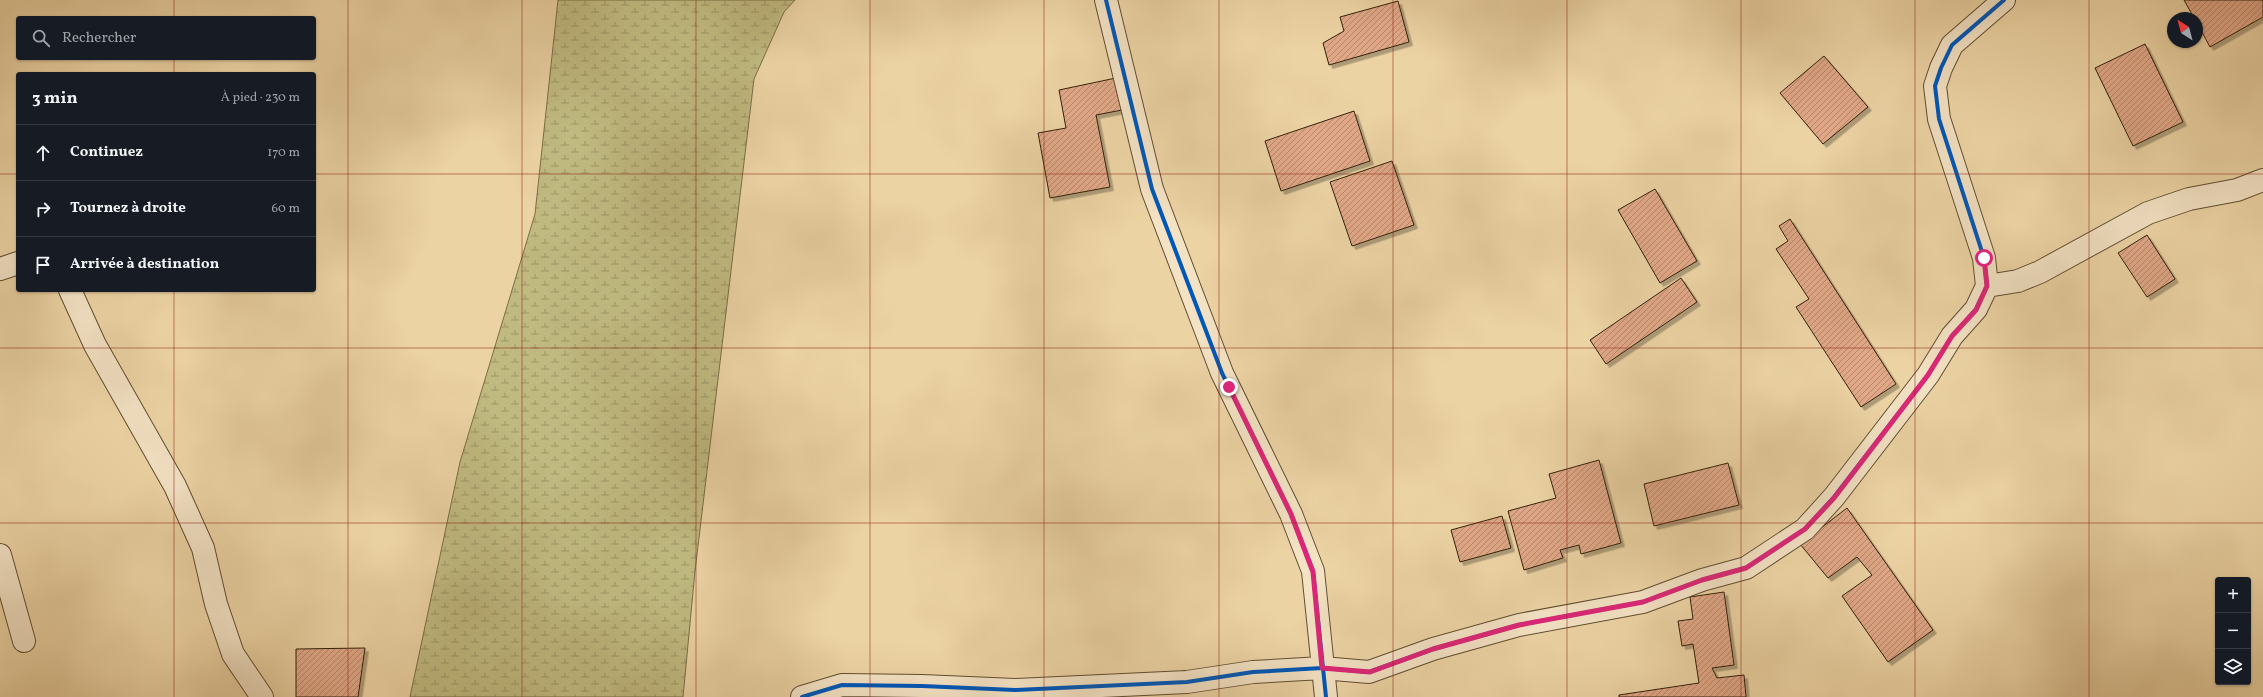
<!DOCTYPE html>
<html lang="fr">
<head>
<meta charset="utf-8">
<style>
  :root { --surface:#171b24; --page:#20242c; --text:#f1f3f6; --muted:#9ea1a6; --line:#363941 }
  body { margin:0; font-family:Vollkorn,serif; background:var(--page); color:var(--text) }
  .controls { position:absolute; right:12px; bottom:12px; display:grid; overflow:hidden; border-radius:4px; box-shadow:0 1px 3px #0004 }
  .controls button { width:36px; height:36px; display:grid; place-items:center; padding:0; border:0; border-bottom:1px solid var(--line); background:var(--surface); color:var(--text); font:20px sans-serif }
  .compass { position:absolute; left:2167px; top:12px; width:36px; height:36px; border-radius:50%; background:var(--surface); box-shadow:0 1px 3px #0004; rotate:324deg }
  .stop { position:absolute; width:12px; height:12px; margin:-9px; border:3px solid #db2777; border-radius:50%; background:#fff }
  .stop.end { background:#db2777; border-color:#fff; box-shadow:0 1px 4px #0008 }
  .list { margin:0; padding:0; list-style:none }
  h2 { display:flex; justify-content:space-between; align-items:center; height:52px; margin:0; padding:0 16px; font-size:17px }
  h2 small { font-size:13px; font-weight:400; color:var(--muted) }
  .list li { display:grid; grid-template-columns:26px 1fr auto; gap:12px; align-items:center; box-sizing:border-box; height:56px; padding:0 16px; border-top:1px solid var(--line) }
  .list b { display:block; font-size:15px; white-space:nowrap }
  .list em { font-size:13px; font-style:normal; color:var(--muted) }
  .icon { flex:none; width:22px; height:22px; fill:none; stroke:currentColor; stroke-width:2; stroke-linecap:round; stroke-linejoin:round }
  .map { position:relative; flex:none; width:2263px; height:697px; overflow:hidden }
  .search { position:absolute; background:var(--surface); box-shadow:0 1px 3px #0004; left:16px; top:16px; width:300px; height:44px; display:flex; align-items:center; gap:10px; box-sizing:border-box; padding:0 14px; border-radius:4px; color:var(--muted); font-size:15px }
  .panel { position:absolute; background:var(--surface); box-shadow:0 1px 3px #0004; left:16px; top:72px; width:300px; height:220px; border-radius:4px }
  .map>svg:first-child { display:block }
  .wetland { fill:url(#wetland-marsh); stroke:#796e44 }
  .building { fill:url(#building-hatch); stroke:#322109; filter:url(#shadow) }
  .lines { fill:none; stroke-linecap:round; stroke-linejoin:round }
  .minor-casing { stroke:#604e30; stroke-width:24 }
  .minor { stroke:#f3e2c4; stroke-width:22 }
  .cycleway-casing { stroke:#f3e2c4; stroke-width:6 }
  .cycleway { stroke:#0057b8; stroke-width:4 }
  .route { stroke:#db2777; stroke-width:5 }
  .grid { fill:none; stroke:#8f2418; stroke-width:1; stroke-opacity:0.55 }
</style>
</head>
<body>
<div class="map">
<svg width="2263" height="697" viewBox="0 0 2263 697">
  <defs>
    <pattern id="wetland-marsh" width="20" height="14" patternUnits="userSpaceOnUse"><rect width="20" height="14" fill="#c0ba80"/><path d="M1 5h8M5 5V1M11 12h8M15 12V8" fill="none" stroke="#9d9767"/></pattern>
    <pattern id="building-hatch" width="6" height="6" patternUnits="userSpaceOnUse"><rect width="6" height="6" fill="#e1a888"/><path d="M-1 1l2-2M0 6l6-6M5 7l2-2" fill="none" stroke="#b7886d"/></pattern>
    <filter id="shadow"><feDropShadow dx="3.5" dy="3.5" stdDeviation="0" flood-color="#0004"/></filter>
  </defs>
  <rect width="100%" height="100%" fill="#ecd3a4"/>
  <filter id="stains"><feTurbulence type="fractalNoise" baseFrequency=".005" numOctaves="4"/><feColorMatrix values="0 0 0 0 .2 0 0 0 0 .09 0 0 0 0 .02 0 0 0 .5 -.17"/></filter>
  <radialGradient id="worn" r=".72"><stop offset=".6" stop-color="#630" stop-opacity="0"/><stop offset="1" stop-color="#630" stop-opacity=".3"/></radialGradient>
  <path class="wetland" d="M 558,0 L 795,0 L 784,12 L 754,79 L 695,571 L 683,697 L 410,697 L 460,462 L 535,214 Z"/>
  <path class="building" d="M 2184,0 L 2263,0 L 2263,17 L 2210,47 L 2197,23 L 2197,18 L 2194,18 Z
    M 1398,1 L 1409,42 L 1329,65 L 1323,43 L 1344,31 L 1340,17 Z
    M 2145,44 L 2183,122 L 2133,146 L 2095,68 Z
    M 1824,56 L 1868,107 L 1823,144 L 1780,93 Z
    M 1116,78 L 1122,110 L 1096,115 L 1110,187 L 1050,198 L 1038,133 L 1066,128 L 1059,90 Z
    M 1354,111 L 1370,161 L 1281,191 L 1265,141 Z
    M 1392,161 L 1414,225 L 1352,246 L 1330,182 Z
    M 1655,189 L 1697,261 L 1660,283 L 1618,210 Z
    M 1790,219 L 1896,384 L 1861,407 L 1796,307 L 1809,299 L 1776,249 L 1788,241 L 1779,226 Z
    M 2147,235 L 2175,279 L 2147,297 L 2118,253 Z
    M 1681,278 L 1697,302 L 1606,364 L 1590,340 Z
    M 1599,460 L 1621,543 L 1581,554 L 1579,545 L 1560,550 L 1563,558 L 1524,570 L 1508,511 L 1556,498 L 1549,474 Z
    M 1728,463 L 1739,505 L 1654,526 L 1644,484 Z
    M 1847,508 L 1933,630 L 1888,662 L 1842,596 L 1872,575 L 1857,557 L 1828,578 L 1800,544 Z
    M 1502,516 L 1511,548 L 1460,562 L 1451,530 Z
    M 1724,592 L 1734,665 L 1712,668 L 1717,678 L 1744,675 L 1746,697 L 1619,697 L 1619,695 L 1699,683 L 1693,644 L 1682,646 L 1678,621 L 1693,619 L 1690,597 Z
    M 365,648 L 358,697 L 296,697 L 296,649 Z"/>
  <g class="lines">
    <defs>
      <path id="minor" d="M 1106,0 L 1152,189 L 1222,373 L 1291,514 L 1313,571 L 1326,697
        M 0,269 L 18,263
        M 1987,286 L 2018,281 L 2040,272 L 2148,213 L 2189,199 L 2237,190 L 2263,180
        M 70,290 L 95,345 L 175,486 L 203,548 L 216,604 L 233,654 L 262,697
        M 0,555 L 24,641
        M 802,697 L 842,685 L 922,686 L 1015,690 L 1187,682 L 1253,672 L 1322,668 L 1369,672 L 1433,649 L 1519,625 L 1643,602 L 1702,580 L 1746,568 L 1805,529 L 1834,497 L 1928,375 L 1952,336 L 1976,309 L 1987,286 L 1984,258 L 1939,119 L 1935,86 L 1941,68 L 1952,45 L 2004,0"/>
    </defs>
    <use href="#minor" class="minor-casing"/>
    <use href="#minor" class="minor"/>
    <defs>
      <path id="cycleway" d="M 1106,0 L 1152,189 L 1222,373 L 1291,514 L 1313,571 L 1326,697
        M 802,697 L 842,685 L 922,686 L 1015,690 L 1187,682 L 1253,672 L 1322,668 L 1369,672 L 1433,649 L 1519,625 L 1643,602 L 1702,580 L 1746,568 L 1805,529 L 1834,497 L 1928,375 L 1952,336 L 1976,309 L 1987,286 L 1984,258 L 1939,119 L 1935,86 L 1941,68 L 1952,45 L 2004,0"/>
    </defs>
    <use href="#cycleway" class="cycleway-casing"/>
    <use href="#cycleway" class="cycleway"/>
  </g>
  <g class="lines">
    <path class="route" d="M 1229,387 L 1291,514 L 1313,572 L 1322,668 L 1370,672 L 1433,649 L 1519,625 L 1643,602 L 1702,580 L 1746,568 L 1805,529 L 1834,498 L 1928,375 L 1952,336 L 1976,310 L 1987,286 L 1984,258"/>
  </g>
  <path class="grid" d="M 174,0 L 174,18M 348,0 L 348,697M 522,0 L 522,697M 696,0 L 696,697M 870,0 L 870,697M 1044,0 L 1044,697M 1219,0 L 1219,697M 1393,0 L 1393,697M 1567,0 L 1567,697M 1741,0 L 1741,697M 1915,0 L 1915,697M 2089,0 L 2089,697M 174,58 L 174,74M 0,174 L 18,174M 314,174 L 2263,174M 174,290 L 174,697M 0,348 L 2263,348M 0,523 L 2263,523"/>
  <rect width="100%" height="100%" filter="url(#stains)"/>
  <rect width="100%" height="100%" fill="url(#worn)"/>
</svg>
<div class="controls">
<button>+</button>
<button>−</button>
<button><svg class="icon" aria-label="layers" viewBox="0 0 24 24"><path d="M12 4l9 5-9 5-9-5zM3 14l9 5 9-5"/></svg></button>
</div>
<svg class="compass" viewBox="-18 -18 36 36"><path d="M0-13l5 13h-10z" fill="#e53935"/><path d="M0 13l5-13h-10z" fill="#9ea1a6"/></svg>
<div class="stop" style="left:1984px;top:258px"></div>
<div class="stop end" style="left:1229px;top:387px"></div>
<div class="search"><svg class="icon" aria-label="search" viewBox="0 0 24 24"><circle cx="10" cy="10" r="6"/><path d="M15 15l6 6"/></svg>Rechercher</div>
<section class="panel">
<h2>3 min<small>À pied · 230 m</small></h2>
<ul class="list">
<li><svg class="icon" aria-label="ahead" viewBox="0 0 24 24"><path d="M12 20V5M6 11l6-6 6 6"/></svg><div><b>Continuez</b></div><em>170 m</em></li>
<li><svg class="icon" aria-label="right" viewBox="0 0 24 24"><path d="M7 20v-9h11M14 6l5 5-5 5"/></svg><div><b>Tournez à droite</b></div><em>60 m</em></li>
<li><svg class="icon" aria-label="arrive" viewBox="0 0 24 24"><path d="M6 21V4h12l-3 4 3 4H6"/></svg><div><b>Arrivée à destination</b></div></li>
</ul>
</section>
</div>
</body>
</html>
